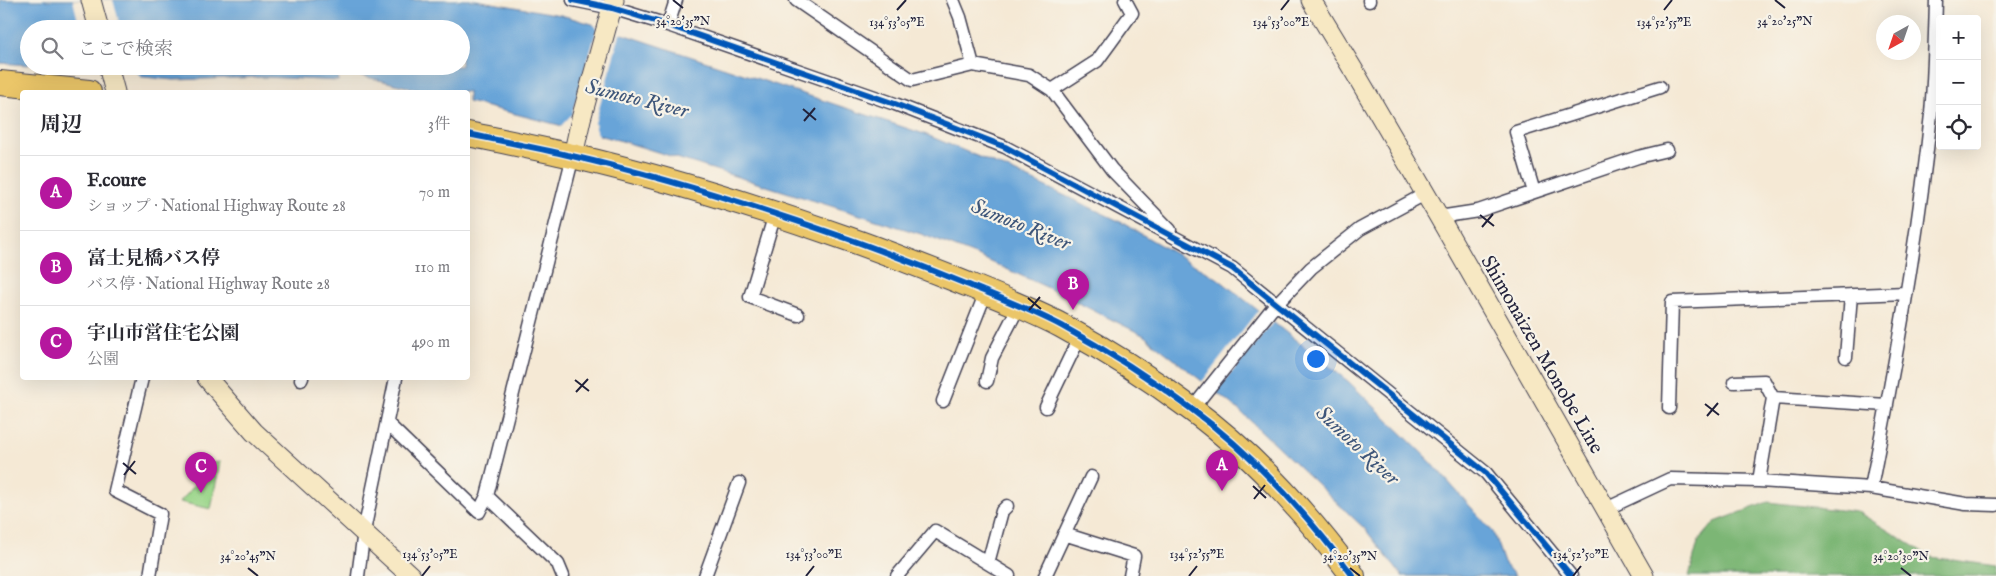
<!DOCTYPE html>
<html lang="ja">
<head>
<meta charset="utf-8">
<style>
  :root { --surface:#fff; --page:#f7f7f7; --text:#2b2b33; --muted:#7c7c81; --line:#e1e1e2; --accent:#b5179e }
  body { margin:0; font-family:"IM FELL English","Noto Serif JP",serif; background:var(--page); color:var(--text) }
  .controls { position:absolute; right:15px; top:15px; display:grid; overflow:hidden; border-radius:5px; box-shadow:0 5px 20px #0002 }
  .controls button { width:45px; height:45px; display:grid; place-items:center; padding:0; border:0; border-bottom:1px solid var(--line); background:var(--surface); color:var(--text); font:25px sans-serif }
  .compass { position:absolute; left:1876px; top:15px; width:45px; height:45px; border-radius:50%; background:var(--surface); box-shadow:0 5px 20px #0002; rotate:220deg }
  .you { position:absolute; left:1315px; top:358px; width:18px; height:18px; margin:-12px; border:4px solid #fff; border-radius:50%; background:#1a73e8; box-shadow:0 0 0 8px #1a73e833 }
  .badge { display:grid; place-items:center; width:32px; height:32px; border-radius:50%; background:var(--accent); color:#fff; font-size:16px; font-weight:700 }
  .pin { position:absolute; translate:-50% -41px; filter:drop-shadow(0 1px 2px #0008) }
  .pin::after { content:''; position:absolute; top:26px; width:18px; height:15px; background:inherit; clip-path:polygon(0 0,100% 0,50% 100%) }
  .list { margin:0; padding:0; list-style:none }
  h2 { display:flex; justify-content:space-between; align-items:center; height:65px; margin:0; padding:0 20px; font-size:21px }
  h2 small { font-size:16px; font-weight:400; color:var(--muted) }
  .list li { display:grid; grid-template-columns:32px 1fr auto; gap:15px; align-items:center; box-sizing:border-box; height:75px; padding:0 20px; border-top:1px solid var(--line) }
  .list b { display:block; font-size:19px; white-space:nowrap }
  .list p { margin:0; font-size:16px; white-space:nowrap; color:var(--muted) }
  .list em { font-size:16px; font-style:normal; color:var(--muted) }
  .icon { flex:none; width:28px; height:28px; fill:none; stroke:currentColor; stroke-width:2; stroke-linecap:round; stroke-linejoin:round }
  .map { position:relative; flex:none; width:1996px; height:576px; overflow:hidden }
  .search { position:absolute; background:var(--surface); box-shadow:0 5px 20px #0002; left:20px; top:20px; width:450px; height:55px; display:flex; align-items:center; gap:12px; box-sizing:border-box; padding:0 18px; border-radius:28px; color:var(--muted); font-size:19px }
  .panel { position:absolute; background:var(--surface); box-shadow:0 5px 20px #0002; left:20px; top:90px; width:450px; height:290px; border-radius:5px }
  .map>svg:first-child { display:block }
  .green { fill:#9ad589; stroke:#5e7c62 }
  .forest { fill:#7bb675; stroke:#4e6c58 }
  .water { fill:#67a4d8; stroke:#44638a }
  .pier { fill:#f5e9d5 }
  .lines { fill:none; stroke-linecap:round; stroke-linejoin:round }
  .street-casing { stroke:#424052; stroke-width:15 }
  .secondary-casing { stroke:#424052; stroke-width:21 }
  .highway-casing { stroke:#424052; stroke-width:26 }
  .street { stroke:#fff; stroke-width:12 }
  .secondary { stroke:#f7e8c3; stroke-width:19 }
  .highway { stroke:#ebc669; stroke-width:24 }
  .cycleway-casing { stroke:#f7f3e8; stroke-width:9 }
  .cycleway { stroke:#0057b8; stroke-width:6 }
  .ticks { fill:none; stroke:#22223b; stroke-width:2 }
  .labels { text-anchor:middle; stroke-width:4.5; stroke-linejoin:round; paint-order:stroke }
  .street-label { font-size:20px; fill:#22223b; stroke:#f7f3e8 }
  .water-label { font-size:21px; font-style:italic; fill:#3e567a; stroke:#f7f3e8 }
  .ticks-label { font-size:12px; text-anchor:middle; fill:#22223b; stroke:#f7f3e8; stroke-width:4.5; stroke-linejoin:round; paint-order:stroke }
</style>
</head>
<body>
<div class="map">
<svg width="1996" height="576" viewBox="0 0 1996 576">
  <rect width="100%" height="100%" fill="#f7f3e8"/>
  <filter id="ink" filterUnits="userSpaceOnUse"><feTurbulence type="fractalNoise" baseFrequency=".02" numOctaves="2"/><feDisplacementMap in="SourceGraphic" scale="10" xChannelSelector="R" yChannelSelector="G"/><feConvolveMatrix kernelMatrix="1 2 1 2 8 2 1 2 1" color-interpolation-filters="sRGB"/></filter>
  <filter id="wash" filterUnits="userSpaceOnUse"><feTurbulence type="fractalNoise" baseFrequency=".0096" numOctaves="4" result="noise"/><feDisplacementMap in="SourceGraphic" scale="20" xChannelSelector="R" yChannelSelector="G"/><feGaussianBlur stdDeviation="1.12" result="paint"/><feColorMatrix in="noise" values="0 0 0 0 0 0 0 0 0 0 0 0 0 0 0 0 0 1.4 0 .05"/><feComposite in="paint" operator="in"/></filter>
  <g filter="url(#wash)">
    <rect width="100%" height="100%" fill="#f5e9d5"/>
    <path class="green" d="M 220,462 L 211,509 L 180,502 C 185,496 192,490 195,483 C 203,468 200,464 220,462 Z"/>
    <path class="forest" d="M 1768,502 L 1858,512 L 1931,557 L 1996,566 L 1996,576 L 1689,576 L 1698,542 L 1715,522 Z"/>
    <path class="water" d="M 0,0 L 475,0 L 561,15 L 599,26 L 927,135 L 1012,171 L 1119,221 L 1217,278 L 1349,382 L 1429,460 L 1493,532 L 1504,563 L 1515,576 L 1402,576 L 1365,529 L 1239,410 L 1143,335 L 1044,286 L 980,257 L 921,234 L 622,141 L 468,102 L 468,92 L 428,92 L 338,70 L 338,81 L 266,77 L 173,80 L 37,66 L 461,66 L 461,29 L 29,29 L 29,65 L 0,63 Z"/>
    <path class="pier" d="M 73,0 L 113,0 L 121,29 L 80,29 Z
      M 591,21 L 628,33 L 620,34 L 595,123 L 597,132 L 601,138 L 560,127 L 572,114 L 597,29 Z
      M 81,66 L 132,66 L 143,80 L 77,72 Z
      M 1260,308 L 1275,320 L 1214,394 L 1201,383 Z"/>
  </g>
  <g filter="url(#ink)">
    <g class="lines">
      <defs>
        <path id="street" d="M 573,0 L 612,8 L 668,25 L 895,104 L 1005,147 L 1232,268 L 1486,473 L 1571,576
          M 796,0 L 912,80 L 973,65 L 1029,75 L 1052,90 L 1112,170 L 1170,230
          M 953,0 L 960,17 L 973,65
          M 1369,1 L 1369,0
          M 668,25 L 676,0
          M 1052,90 L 1097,61 L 1132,13 L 1125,0
          M 1534,192 L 1516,132 L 1660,87
          M 775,214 L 750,297 L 798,315
          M 1439,217 L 1478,211 L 1638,157 L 1667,150
          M 1846,357 L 1851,295
          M 142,378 L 115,491 L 160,514 L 150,576
          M 301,380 L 302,378
          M 987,381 L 992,358 L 1019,306
          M 1734,382 L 1764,381 L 1773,398 L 1887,405
          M 943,401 L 986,292
          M 1046,407 L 1080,336
          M 1669,408 L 1672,302 L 1906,293
          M 1192,409 L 1271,310 L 1311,268 L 1360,229 L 1425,194
          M 387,423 L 479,512 L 487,496
          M 1759,481 L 1773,398
          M 1871,488 C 1895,364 1918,239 1931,114 C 1934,76 1935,38 1936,0
          M 1606,509 L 1670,479 L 1759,481 L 1871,488 L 1966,504 L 1996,505
          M 1064,534 L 1134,556 L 1130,576
          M 988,563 L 1002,511 L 1007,506
          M 358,576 L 364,531 L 396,378
          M 563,576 L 558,564 L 487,496 L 573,156
          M 705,576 L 739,483
          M 897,576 L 935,531 L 1009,576
          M 1045,576 L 1091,477"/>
        <path id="secondary" d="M 91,0 L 99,29
          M 1311,0 L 1354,71 L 1439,217 L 1644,576
          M 108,66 L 115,92
          M 573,156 L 581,119 L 614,0
          M 207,378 L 254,432 L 411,576"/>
        <path id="highway" d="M 0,83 L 89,92
          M 468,134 C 502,141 537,148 572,156 C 663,177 752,205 840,236 C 884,251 926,268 969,285 C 1000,298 1032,310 1062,326 C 1106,350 1150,378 1190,408 C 1253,454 1307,514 1353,576"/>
      </defs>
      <use href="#street" class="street-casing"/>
      <use href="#secondary" class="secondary-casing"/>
      <use href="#highway" class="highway-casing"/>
      <use href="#street" class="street"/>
      <use href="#secondary" class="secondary"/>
      <use href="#highway" class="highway"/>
      <defs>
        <path id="cycleway" d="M 573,0 L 612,8 L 668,25 L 895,104 L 1005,147 L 1232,268 L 1486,473 L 1571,576
          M 468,134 C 502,141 537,148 572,156 C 663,177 752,205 840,236 C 884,251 926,268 969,285 C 1000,298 1032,310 1062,326 C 1106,350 1150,378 1190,408 C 1253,454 1307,514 1353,576"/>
      </defs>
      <use href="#cycleway" class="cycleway-casing"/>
      <use href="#cycleway" class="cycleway"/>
    </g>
  </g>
  <path class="ticks" d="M 673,0 L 683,8M 1775,0 L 1785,8M 897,10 L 906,0M 1281,10 L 1289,0M 1664,10 L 1672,0M 803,109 L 816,120M 804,121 L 815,108M 1480,215 L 1494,226M 1482,227 L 1493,214M 1028,298 L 1041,309M 1029,310 L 1040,297M 575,380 L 589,391M 576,392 L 588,379M 1705,404 L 1719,415M 1707,416 L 1718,403M 123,463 L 136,474M 124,475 L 135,461M 1253,486 L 1266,498M 1254,499 L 1265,485M 248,568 L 258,576M 1350,568 L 1360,576M 1901,568 L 1911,576M 422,576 L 430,566M 806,576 L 814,566M 1189,576 L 1197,566M 1573,576 L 1581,566"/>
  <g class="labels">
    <g class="street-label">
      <text transform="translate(1543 354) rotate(60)" y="7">Shimonaizen Monobe Line</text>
    </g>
    <g class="water-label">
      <text transform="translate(637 98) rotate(14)" y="7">Sumoto River</text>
      <text transform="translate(1021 224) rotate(22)" y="7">Sumoto River</text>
      <text transform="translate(1358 445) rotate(43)" y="7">Sumoto River</text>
    </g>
  </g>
  <g class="ticks-label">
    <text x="1785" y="25">34°20'25"N</text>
    <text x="683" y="25">34°20'35"N</text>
    <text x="897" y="26">134°53'05"E</text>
    <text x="1281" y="26">134°53'00"E</text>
    <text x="1664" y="26">134°52'55"E</text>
    <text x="430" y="558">134°53'05"E</text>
    <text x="814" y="558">134°53'00"E</text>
    <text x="1197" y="558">134°52'55"E</text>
    <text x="1581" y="558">134°52'50"E</text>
    <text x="248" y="560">34°20'45"N</text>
    <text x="1350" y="560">34°20'35"N</text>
    <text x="1901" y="560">34°20'30"N</text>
  </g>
</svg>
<div class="controls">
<button>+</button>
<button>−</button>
<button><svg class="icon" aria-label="locate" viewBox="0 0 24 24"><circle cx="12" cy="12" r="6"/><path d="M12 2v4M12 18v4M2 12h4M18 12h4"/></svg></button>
</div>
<svg class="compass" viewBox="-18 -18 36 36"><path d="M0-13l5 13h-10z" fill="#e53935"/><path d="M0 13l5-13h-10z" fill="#7c7c81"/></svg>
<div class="you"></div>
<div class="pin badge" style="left:1222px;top:491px">A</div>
<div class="pin badge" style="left:1073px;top:310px">B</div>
<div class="pin badge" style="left:201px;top:493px">C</div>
<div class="search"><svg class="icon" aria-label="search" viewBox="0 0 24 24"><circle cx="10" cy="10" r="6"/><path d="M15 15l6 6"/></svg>ここで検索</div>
<section class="panel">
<h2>周辺<small>3件</small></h2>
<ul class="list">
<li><span class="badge">A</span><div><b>F.coure</b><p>ショップ · National Highway Route 28</p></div><em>70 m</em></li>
<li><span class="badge">B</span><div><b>富士見橋バス停</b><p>バス停 · National Highway Route 28</p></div><em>110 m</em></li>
<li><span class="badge">C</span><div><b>宇山市営住宅公園</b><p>公園</p></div><em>490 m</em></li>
</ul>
</section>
</div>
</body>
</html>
